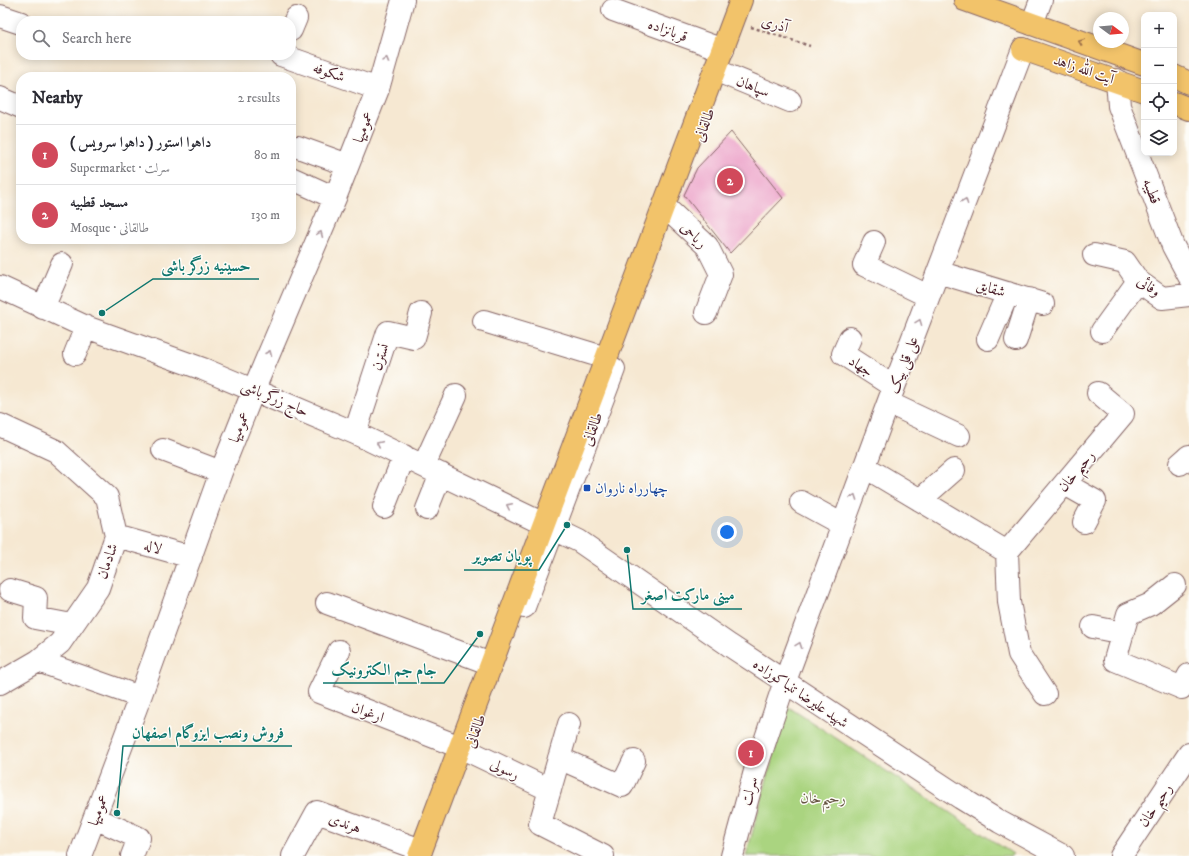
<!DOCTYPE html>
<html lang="en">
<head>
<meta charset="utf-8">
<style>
  :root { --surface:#fff; --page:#f2f2f3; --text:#2b2b33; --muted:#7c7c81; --line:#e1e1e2; --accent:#d1495b }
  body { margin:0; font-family:"IM FELL DW Pica",Amiri,serif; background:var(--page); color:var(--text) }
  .controls { position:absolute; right:12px; top:12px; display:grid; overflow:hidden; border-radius:8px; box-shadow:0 2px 10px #0003 }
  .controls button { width:36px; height:36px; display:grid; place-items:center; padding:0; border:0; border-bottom:1px solid var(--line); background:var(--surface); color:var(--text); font:20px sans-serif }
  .compass { position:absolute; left:1093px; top:12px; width:36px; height:36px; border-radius:50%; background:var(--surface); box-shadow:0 2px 10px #0003; rotate:106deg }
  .you { position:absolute; left:727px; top:532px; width:14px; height:14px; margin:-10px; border:3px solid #fff; border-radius:50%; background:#1a73e8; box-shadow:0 0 0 6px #1a73e833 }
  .badge { display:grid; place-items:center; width:26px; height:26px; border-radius:50%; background:var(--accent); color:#fff; font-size:13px; font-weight:700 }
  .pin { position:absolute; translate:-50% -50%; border:2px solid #fff; box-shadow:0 1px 4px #0006 }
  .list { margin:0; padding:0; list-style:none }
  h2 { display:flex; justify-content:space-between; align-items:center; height:52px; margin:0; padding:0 16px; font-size:17px }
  h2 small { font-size:13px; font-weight:400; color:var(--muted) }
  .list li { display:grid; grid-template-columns:26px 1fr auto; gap:12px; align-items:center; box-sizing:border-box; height:60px; padding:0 16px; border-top:1px solid var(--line) }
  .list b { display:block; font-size:15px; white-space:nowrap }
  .list p { margin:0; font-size:13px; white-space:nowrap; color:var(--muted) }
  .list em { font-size:13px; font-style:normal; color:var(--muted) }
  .icon { flex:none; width:22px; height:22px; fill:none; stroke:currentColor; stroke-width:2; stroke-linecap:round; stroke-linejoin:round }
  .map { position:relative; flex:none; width:1189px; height:856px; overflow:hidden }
  .search { position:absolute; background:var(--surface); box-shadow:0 2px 10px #0003; left:16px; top:16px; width:280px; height:44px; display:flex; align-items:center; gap:10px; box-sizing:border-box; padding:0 14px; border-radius:16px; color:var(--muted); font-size:15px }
  .panel { position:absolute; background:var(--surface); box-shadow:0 2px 10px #0003; left:16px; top:72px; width:280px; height:172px; border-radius:16px }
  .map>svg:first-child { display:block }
  .green { fill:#aad480; stroke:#7a7a56 }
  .building { fill:#eca2c9 }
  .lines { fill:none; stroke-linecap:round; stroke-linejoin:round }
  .minor-casing { stroke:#866565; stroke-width:24 }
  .major-casing { stroke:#866565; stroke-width:24 }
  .path { stroke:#866565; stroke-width:2.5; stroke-dasharray:3 3; stroke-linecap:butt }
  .minor { stroke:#fff; stroke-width:22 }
  .major { stroke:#f2c36a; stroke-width:22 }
  .oneway { stroke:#9e714a }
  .oneway2 { stroke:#ae9aa0 }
  .transit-dot { fill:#1a4fb4; stroke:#fdfcf7; stroke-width:1.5 }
  .labels { text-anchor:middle; stroke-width:3; stroke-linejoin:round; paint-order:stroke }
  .street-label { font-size:15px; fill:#4a1f2b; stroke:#fdfcf7 }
  .transit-label { font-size:15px; fill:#164399; stroke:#fdfcf7; text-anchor:start }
  .park-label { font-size:15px; fill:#675544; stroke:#fdfcf7 }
  .leader { fill:none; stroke:#0f766e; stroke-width:1.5 }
  .callout-dot { fill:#0f766e; stroke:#fdfcf7; stroke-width:1.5 }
  .callout-label { font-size:16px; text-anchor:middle; font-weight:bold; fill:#0f766e; stroke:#fdfcf7; stroke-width:3; stroke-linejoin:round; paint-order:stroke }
</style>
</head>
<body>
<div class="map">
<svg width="1189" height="856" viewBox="0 0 1189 856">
  <rect width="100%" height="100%" fill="#fdfcf7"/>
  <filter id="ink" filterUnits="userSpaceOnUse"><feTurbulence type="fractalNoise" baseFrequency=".025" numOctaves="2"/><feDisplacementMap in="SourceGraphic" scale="8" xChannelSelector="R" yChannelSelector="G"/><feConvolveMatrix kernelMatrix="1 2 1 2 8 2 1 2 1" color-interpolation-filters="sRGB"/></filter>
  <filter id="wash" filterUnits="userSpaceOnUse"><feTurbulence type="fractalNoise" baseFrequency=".012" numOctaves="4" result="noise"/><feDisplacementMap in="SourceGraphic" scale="16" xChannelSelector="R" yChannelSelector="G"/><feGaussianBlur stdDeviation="0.9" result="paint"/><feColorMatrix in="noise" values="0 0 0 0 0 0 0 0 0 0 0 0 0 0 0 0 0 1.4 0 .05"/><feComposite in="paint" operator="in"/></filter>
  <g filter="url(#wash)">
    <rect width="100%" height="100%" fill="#f6e8d2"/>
    <path class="green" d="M 787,706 L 1013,854 L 1011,856 L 746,856 Z"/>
    <g id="blocks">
      <path class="building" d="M 731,132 L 783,198 L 730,253 L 684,195 L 697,168 Z"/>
    </g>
  </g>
  <g filter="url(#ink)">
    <use href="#blocks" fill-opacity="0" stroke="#866565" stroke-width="1"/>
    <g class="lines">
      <defs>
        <path id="minor" d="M 613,10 L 723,50
          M 0,16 L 21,23
          M 1032,24 L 1041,0
          M 291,30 L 296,18
          M 281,55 L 378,89
          M 715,70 L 790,101
          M 1117,80 L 1119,106 L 1173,246 L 1189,276
          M 0,98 L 21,107
          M 298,147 L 348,165
          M 291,178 L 335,198
          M 664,206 L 707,246 L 721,274 L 706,313
          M 874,242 L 864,265 L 928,296
          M 1094,255 L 1125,262 L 1138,281 L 1162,298 L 1189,295
          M 938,272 L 1043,304
          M 0,287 L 86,327 L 203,369 L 355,433 L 579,541 L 729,645 L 961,798 L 1000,822 L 1063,856
          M 43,308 L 62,264
          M 484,321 L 606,358
          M 1102,331 L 1138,281
          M 850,338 L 843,354 L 894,387
          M 988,339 L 1008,293
          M 1016,340 L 1029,299
          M 75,354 L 86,327
          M 889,403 L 959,436
          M 0,425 L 56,451 L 107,497 L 116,536 L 98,588 L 60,643 L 38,661 L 0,683
          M 355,433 L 388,332 L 414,338 L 421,313
          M 163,450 L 221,472
          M 1180,464 L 1189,456
          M 424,465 L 456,395
          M 865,467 L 1007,552
          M 1065,484 L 1095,501 L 1084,522
          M 920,500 L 954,470
          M 801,502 L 843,525
          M 384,507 L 404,456
          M 427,509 L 441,474
          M 116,536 L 191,557
          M 1175,585 L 1151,604 L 1128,614 L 1115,660 L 1182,688 L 1189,675
          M 10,590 L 36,598 L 35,618 L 72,625
          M 327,603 L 491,664
          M 524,607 L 614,369
          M 1093,627 L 1123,633
          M 339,651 L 319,692 L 460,747 L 550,790
          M 38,661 L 140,697
          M 1045,694 L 1019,654 L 1009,602 L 1007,552 L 1123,414 L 1098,393
          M 569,724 L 540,824 L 603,856
          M 559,758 L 622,786 L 634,761
          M 95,818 L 139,838 L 132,856
          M 80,856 L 140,697 L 221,472 L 254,389 L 335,198 L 378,89 L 403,0
          M 293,856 L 317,812 L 421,850
          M 732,856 L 755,771 L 785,681 L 894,387 L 1023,49
          M 1121,856 L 1189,754"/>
        <path id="major" d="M 965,0 L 1144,64
          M 1023,49 L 1144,91
          M 1174,76 L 1189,83
          M 1174,103 L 1189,109
          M 419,856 L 741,0"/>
      </defs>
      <use href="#minor" class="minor-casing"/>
      <use href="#major" class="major-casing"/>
      <path class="path" d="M 751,27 L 810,46"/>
      <use href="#minor" class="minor"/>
      <use href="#major" class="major"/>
    </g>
    <defs><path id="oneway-chevron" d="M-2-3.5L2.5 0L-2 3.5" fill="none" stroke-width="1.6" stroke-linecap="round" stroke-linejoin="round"/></defs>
    <use class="oneway" href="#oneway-chevron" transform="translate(1081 42) rotate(-160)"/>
    <g class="oneway2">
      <use href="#oneway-chevron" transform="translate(386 60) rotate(-74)"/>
      <use href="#oneway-chevron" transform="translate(965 201) rotate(-69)"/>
      <use href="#oneway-chevron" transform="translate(320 234) rotate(-67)"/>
      <use href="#oneway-chevron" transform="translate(919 322) rotate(-69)"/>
      <use href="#oneway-chevron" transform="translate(269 353) rotate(-67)"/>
      <use href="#oneway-chevron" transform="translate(379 444) rotate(-155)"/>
      <use href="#oneway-chevron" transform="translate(854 497) rotate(-70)"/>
      <use href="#oneway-chevron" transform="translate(509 506) rotate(-154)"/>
      <use href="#oneway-chevron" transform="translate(799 645) rotate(-70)"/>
    </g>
  </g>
  <rect class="transit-dot" x="583" y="484" width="8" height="8" rx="2"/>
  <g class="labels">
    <g class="street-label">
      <text transform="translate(775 24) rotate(17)" y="5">آذری</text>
      <text transform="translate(668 30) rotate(20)" y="5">قربانزاده</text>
      <text transform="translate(1084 69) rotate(19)" y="5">آیت الله زاهد</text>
      <text transform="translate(329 72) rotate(19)" y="5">شکوفه</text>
      <text transform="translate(753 86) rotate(22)" y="5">سپاهان</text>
      <text transform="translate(704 125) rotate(-69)" y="5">طالقانی</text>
      <text transform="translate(363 127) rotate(-69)" y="5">عمومیها</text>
      <text transform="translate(1152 191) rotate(69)" y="5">قطیبه</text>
      <text transform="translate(694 235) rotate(45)" y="5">ریاحی</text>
      <text transform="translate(1149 286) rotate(35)" y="5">وفائی</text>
      <text transform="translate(991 288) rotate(17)" y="5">شقایق</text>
      <text transform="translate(380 357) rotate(-72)" y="5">نسترن</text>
      <text transform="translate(903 365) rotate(-70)" y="5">علی قلی بیک</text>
      <text transform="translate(861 366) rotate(34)" y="5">جهاد</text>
      <text transform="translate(275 398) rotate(23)" y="5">حاج زرگر باشی</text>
      <text transform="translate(239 427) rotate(-68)" y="5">عمومیها</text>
      <text transform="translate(592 429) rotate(-70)" y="5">طالقانی</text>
      <text transform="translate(1076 471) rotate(-50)" y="5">رحیم خان</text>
      <text transform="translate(153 547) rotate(16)" y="5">لاله</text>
      <text transform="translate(107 561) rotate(-71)" y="5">شادمان</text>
      <text transform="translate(801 693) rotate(34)" y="5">شهید علیرضا تنباکوزاده</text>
      <text transform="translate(368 712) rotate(21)" y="5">ارغوان</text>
      <text transform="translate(475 731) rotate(-69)" y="5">طالقانی</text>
      <text transform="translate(505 769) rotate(26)" y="5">رسولی</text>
      <text transform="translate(749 791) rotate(-75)" y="5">سرلت</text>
      <text transform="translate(1155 805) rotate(-56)" y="5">رحیم خان</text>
      <text transform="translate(98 810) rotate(-69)" y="5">عمومیها</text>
      <text transform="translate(345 823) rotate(20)" y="5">هرندی</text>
    </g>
    <g class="transit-label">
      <text x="595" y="493">چهارراه ناروان</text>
    </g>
    <g class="park-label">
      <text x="823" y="803">رحیم‌خان</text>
    </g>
  </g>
  <path class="leader" d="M102 313L153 279H259M567 525L539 570H464M627 550L633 609H742M480 634L444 683H323M117 813L123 746H292"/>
  <g class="callout-dot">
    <circle cx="102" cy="313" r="4"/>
    <circle cx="567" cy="525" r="4"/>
    <circle cx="627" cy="550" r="4"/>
    <circle cx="480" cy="634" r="4"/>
    <circle cx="117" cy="813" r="4"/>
  </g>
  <g class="callout-label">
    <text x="206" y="271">حسینیه زرگر باشی</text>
    <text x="502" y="561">پویان تصویر</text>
    <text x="688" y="600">مینی مارکت اصغر</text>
    <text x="384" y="675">جام جم الکترونیک</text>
    <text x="208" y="738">فروش ونصب ایزوگام اصفهان</text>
  </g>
</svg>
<div class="controls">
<button>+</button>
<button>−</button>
<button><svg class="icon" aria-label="locate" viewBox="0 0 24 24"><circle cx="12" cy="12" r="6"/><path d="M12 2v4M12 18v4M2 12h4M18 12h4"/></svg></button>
<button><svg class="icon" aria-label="layers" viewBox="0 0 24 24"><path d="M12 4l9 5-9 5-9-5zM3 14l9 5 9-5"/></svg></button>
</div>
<svg class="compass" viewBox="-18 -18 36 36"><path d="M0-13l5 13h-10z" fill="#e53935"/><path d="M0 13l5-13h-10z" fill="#7c7c81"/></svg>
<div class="you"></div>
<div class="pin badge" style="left:751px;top:753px">1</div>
<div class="pin badge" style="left:730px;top:181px">2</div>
<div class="search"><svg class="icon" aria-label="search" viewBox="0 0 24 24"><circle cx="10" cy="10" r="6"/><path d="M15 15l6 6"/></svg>Search here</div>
<section class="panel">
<h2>Nearby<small>2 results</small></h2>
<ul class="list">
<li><span class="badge">1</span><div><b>داهوا استور ( داهوا سرویس )</b><p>Supermarket · سرلت</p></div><em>80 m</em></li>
<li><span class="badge">2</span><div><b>مسجد قطبیه</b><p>Mosque · طالقانی</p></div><em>130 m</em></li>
</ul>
</section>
</div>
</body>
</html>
